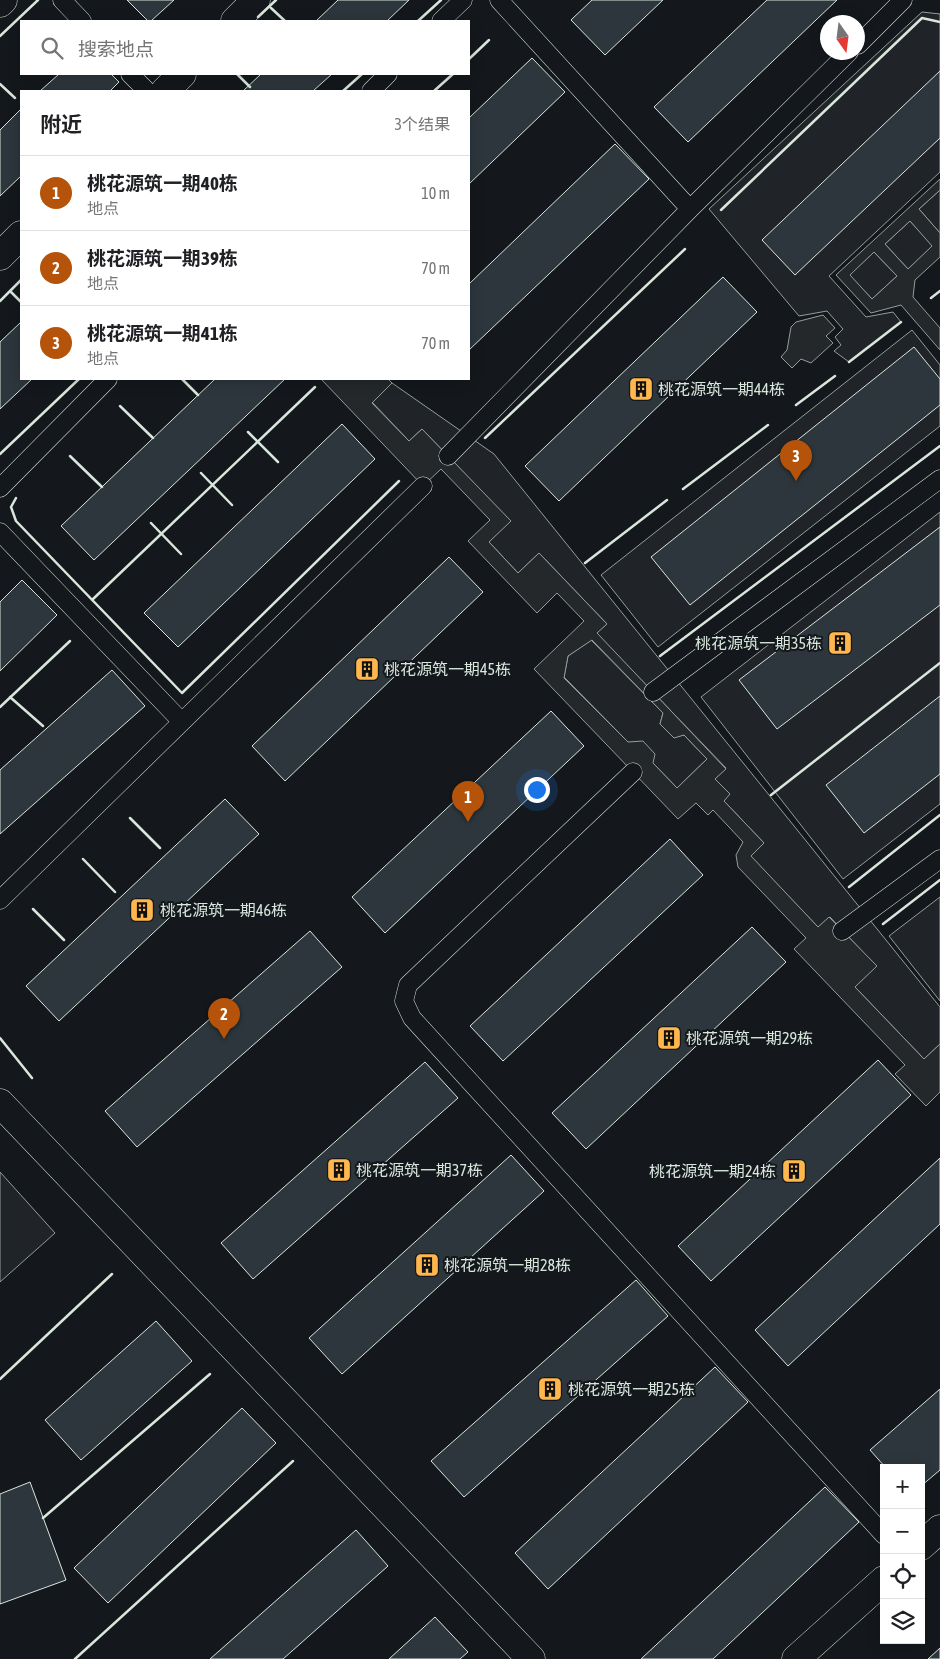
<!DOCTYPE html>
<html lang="zh">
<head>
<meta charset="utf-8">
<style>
  :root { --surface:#fff; --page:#f6f6f6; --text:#202124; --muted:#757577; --line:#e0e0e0; --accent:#b45309 }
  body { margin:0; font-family:"Asap Condensed","Noto Sans SC",sans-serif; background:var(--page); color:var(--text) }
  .controls { position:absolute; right:15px; bottom:15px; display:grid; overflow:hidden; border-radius:0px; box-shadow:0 2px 12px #0003 }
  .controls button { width:45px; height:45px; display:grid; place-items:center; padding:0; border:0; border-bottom:1px solid var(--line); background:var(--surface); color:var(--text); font:25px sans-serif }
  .compass { position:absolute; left:820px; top:15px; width:45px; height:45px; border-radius:50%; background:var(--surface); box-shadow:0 2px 12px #0003; rotate:166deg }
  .you { position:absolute; left:536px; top:789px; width:18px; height:18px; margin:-12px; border:4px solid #fff; border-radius:50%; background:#1a73e8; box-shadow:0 0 0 8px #1a73e833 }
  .badge { display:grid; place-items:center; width:32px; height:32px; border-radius:50%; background:var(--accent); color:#fff; font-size:16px; font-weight:700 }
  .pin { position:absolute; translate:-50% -41px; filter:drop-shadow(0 1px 2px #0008) }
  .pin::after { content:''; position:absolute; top:26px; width:18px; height:15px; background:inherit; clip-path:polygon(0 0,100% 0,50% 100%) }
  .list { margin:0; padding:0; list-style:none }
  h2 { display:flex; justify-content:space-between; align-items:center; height:65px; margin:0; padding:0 20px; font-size:21px }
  h2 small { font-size:16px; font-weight:400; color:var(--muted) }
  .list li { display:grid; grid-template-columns:32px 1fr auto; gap:15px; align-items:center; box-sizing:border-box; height:75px; padding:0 20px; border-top:1px solid var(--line) }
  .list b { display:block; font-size:19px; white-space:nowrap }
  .list p { margin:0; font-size:16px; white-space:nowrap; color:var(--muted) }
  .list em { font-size:16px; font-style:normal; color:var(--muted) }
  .icon { flex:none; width:28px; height:28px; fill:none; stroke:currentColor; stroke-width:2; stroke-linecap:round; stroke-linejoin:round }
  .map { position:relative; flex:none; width:940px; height:1659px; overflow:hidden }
  .search { position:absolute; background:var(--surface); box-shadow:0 2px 12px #0003; left:20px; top:20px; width:450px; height:55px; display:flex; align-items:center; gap:12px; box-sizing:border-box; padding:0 18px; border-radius:0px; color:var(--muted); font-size:19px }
  .panel { position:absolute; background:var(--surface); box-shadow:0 2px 12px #0003; left:20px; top:90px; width:450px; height:290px; border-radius:0px }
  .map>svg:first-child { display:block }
  .green { fill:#202428; stroke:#939e99 }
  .parking { fill:#24282b; stroke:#939e99; fill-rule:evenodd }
  .building { fill:#2c363c; stroke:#d8e6dc }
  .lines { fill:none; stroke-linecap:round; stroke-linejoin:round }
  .lane-casing { stroke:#d8e6dc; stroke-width:19 }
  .street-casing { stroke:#d8e6dc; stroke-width:29 }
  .lane { stroke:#14181c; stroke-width:18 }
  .street { stroke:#14181c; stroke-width:28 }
  .wall { stroke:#d8e6dc; stroke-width:2.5 }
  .labels { text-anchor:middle; stroke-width:4; stroke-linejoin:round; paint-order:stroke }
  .poi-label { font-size:16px; fill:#d8e6dc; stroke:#14181c; text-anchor:start }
</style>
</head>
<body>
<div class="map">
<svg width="940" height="1659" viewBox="0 0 940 1659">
  <rect width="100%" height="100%" fill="#14181c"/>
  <path class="green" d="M 922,12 L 940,14 L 940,172 L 829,276 L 866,317 L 893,312 L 901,322 L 849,362 L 834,351 L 841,345 L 835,337 L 843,329 L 827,311 L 799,316 L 709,209 Z
    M 940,190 L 940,233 L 919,209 Z
    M 910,221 L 933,246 L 908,269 L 885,244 Z
    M 874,252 L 897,276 L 872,299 L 849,275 Z
    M 912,330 L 940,365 L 940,426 L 658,647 L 601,575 Z
    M 392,383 L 494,454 L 940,1007 L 940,1044 L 924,1059 L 855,987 L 876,966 L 830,917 L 818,927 L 750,856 L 764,843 L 724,801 L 715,779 L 726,768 L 596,633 L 607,624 L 539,553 L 518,573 L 489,542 L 510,521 L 422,429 L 409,441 L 372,402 Z
    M 940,512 L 940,804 L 843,879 L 701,697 Z
    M 591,640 L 663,713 L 660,724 L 674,737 L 684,735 L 707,759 L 677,788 L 653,763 L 628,742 L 564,677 L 568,656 Z
    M 940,897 L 940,1001 L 889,936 Z
    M 0,1172 L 55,1233 L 0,1282 Z"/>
  <path class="parking" d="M 940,179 L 940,190 L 919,209 L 940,233 L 940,257 L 915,280 L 913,297 L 940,328 L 940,350 L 901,305 L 871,313 L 836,275 ZM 910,221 L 932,246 L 908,269 L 885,244 ZM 874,252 L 897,276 L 872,299 L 850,275 Z
    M 823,315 L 835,328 L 826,336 L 833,343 L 811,363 L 801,359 L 792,368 L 781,357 L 787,350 L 791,327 L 796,322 Z
    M 321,379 L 388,379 L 392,383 L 372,403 L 409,441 L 422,429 L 511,521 L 489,542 L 518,573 L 539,553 L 607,624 L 597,633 L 726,769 L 715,779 L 730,794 L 724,801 L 764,843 L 751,856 L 818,927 L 829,917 L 877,966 L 855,987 L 924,1059 L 940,1044 L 940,1092 L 926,1106 L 895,1074 L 905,1065 L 794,949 L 806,938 L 738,867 L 736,855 L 743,842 L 713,810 L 708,815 L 696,803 L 678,819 L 534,669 L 584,621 L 557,593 L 537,613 L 468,541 L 490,520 L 441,469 L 423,486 ZM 592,640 L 663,713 L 660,724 L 674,738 L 684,735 L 707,759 L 677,788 L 653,763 L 655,754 L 643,741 L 628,742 L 564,678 L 568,656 Z"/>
  <path class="building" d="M 127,0 L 174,0 L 151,21 L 148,21 Z
    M 338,0 L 409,0 L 387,21 L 316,21 Z
    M 592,0 L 663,0 L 605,55 L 571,20 Z
    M 767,0 L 837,0 L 688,142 L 654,107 Z
    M 532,58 L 565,92 L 469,184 L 469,118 Z
    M 940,71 L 940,138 L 795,275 L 762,240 Z
    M 59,74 L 111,74 L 119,82 L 110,91 L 40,91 Z
    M 261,74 L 332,74 L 313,91 L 243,91 Z
    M 21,109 L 21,176 L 0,196 L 0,130 Z
    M 615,144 L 649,179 L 469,350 L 469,284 Z
    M 723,277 L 757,312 L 559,501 L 525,466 Z
    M 21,322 L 21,379 L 32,379 L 0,409 L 0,342 Z
    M 914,347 L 940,379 L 940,405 L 690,605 L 651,557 Z
    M 215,379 L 285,379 L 94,560 L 61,526 Z
    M 342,424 L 375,459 L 178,647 L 144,613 Z
    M 940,527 L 940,605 L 777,729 L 739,680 Z
    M 449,557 L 483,592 L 285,781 L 252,746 Z
    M 22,580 L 57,615 L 0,671 L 0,602 Z
    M 112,670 L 145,706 L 0,834 L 0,770 Z
    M 940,696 L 940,774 L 864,833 L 826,785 Z
    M 551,711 L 584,746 L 385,933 L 352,897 Z
    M 225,799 L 259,834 L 59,1021 L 26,986 Z
    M 670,839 L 703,875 L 503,1061 L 470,1026 Z
    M 752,927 L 786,962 L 586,1149 L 552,1113 Z
    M 310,931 L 342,967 L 137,1147 L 105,1111 Z
    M 878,1060 L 911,1095 L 711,1281 L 678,1246 Z
    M 425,1062 L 458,1098 L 253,1279 L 221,1243 Z
    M 511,1155 L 544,1191 L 342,1374 L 309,1338 Z
    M 940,1158 L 940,1224 L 788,1366 L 755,1330 Z
    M 636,1280 L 668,1316 L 464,1497 L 431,1461 Z
    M 156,1321 L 192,1361 L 81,1460 L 45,1420 Z
    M 715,1367 L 748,1402 L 548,1589 L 515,1553 Z
    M 940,1389 L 940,1470 L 921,1486 L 921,1468 L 886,1468 L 870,1450 Z
    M 242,1408 L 276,1443 L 108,1603 L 74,1568 Z
    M 30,1482 L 66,1580 L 0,1604 L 0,1494 Z
    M 825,1487 L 859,1522 L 713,1659 L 641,1659 Z
    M 356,1530 L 388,1566 L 283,1659 L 210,1659 Z
    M 435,1617 L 468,1652 L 460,1659 L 389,1659 Z
    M 940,1648 L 940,1659 L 928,1659 Z"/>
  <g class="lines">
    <defs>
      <path id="lane" d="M 62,0 L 82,21
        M 499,0 L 690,209
        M 441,21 L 463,0
        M 858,45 L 903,0
        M 130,74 L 147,91
        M 371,91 L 388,74
        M 448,456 L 690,209 L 849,52
        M 0,488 L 108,379
        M 0,532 L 182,722
        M 653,692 L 940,479
        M 633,772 L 408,985 L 404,1001 L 412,1018 L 884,1535
        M 0,900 L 423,486
        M 842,931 L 940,859"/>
      <path id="street" d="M 0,3 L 3,0
        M 235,21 L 256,0
        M 165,91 L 182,74
        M 0,256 L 21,235
        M 0,1103 L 531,1659
        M 921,1546 L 940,1529
        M 796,1659 L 884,1580"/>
    </defs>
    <use href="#lane" class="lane-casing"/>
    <use href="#street" class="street-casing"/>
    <use href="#lane" class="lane"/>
    <use href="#street" class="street"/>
    <path class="wall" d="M 271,8 L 285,21
      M 258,17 L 276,0
      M 418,21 L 441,0
      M 0,36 L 38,0
      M 469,59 L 489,40
      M 237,74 L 250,87
      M 0,84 L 15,98
      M 343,91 L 362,74
      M 434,91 L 453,74
      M 721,210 L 922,18 L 940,22
      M 10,291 L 21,302
      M 931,298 L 940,291
      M 0,301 L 21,280
      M 849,362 L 901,322
      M 182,379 L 198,395
      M 796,405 L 835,376
      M 120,406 L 153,438
      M 248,432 L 278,462
      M 485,438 L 685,249
      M 0,454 L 79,379
      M 70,456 L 102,487
      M 201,473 L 232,505
      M 683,489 L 768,425
      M 16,498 L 11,507 L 16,521 L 182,693 L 399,481
      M 151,523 L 181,554
      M 585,563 L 667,500
      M 92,600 L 315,387
      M 660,656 L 940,446
      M 10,697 L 43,726
      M 0,707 L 70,641
      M 771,795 L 940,663
      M 130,818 L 160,848
      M 83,859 L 115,892
      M 849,887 L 940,815
      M 33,909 L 64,940
      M 883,924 L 940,880
      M 0,1038 L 32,1078
      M 0,1379 L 112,1274
      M 43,1518 L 210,1374
      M 75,1659 L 293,1461"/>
  </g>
  <defs>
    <symbol id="building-square" viewBox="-11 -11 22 22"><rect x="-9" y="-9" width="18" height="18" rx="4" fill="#ffb74d" stroke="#14181c"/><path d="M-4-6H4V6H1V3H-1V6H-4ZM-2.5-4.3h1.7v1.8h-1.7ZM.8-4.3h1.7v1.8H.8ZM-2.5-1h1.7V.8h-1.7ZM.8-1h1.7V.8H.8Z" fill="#111"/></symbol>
  </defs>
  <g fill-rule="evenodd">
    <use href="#building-square" x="627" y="375" width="28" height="28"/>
    <use href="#building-square" x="826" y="629" width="28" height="28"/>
    <use href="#building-square" x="353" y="655" width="28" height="28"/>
    <use href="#building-square" x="128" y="896" width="28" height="28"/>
    <use href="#building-square" x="655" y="1024" width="28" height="28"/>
    <use href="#building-square" x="325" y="1156" width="28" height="28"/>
    <use href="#building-square" x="780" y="1157" width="28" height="28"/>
    <use href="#building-square" x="413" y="1251" width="28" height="28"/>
    <use href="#building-square" x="536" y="1375" width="28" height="28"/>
  </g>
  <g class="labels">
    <g class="poi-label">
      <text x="658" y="395">桃花源筑一期44栋</text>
      <text x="822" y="649" text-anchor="end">桃花源筑一期35栋</text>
      <text x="384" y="675">桃花源筑一期45栋</text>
      <text x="160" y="916">桃花源筑一期46栋</text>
      <text x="686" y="1044">桃花源筑一期29栋</text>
      <text x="356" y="1176">桃花源筑一期37栋</text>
      <text x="776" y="1177" text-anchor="end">桃花源筑一期24栋</text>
      <text x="444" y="1271">桃花源筑一期28栋</text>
      <text x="568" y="1395">桃花源筑一期25栋</text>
    </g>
  </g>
</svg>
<div class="controls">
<button>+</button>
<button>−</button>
<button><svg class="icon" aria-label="locate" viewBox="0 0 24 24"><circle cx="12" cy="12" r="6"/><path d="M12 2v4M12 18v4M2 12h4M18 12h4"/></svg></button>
<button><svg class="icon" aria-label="layers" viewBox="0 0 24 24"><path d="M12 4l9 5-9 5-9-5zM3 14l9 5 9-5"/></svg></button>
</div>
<svg class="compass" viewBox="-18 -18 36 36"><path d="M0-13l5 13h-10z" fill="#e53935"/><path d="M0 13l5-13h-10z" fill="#757577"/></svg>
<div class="you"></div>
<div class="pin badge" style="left:468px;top:822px">1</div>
<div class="pin badge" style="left:224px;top:1039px">2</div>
<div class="pin badge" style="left:796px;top:481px">3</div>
<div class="search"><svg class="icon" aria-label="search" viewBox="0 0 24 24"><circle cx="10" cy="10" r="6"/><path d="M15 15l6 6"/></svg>搜索地点</div>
<section class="panel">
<h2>附近<small>3个结果</small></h2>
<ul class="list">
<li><span class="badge">1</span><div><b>桃花源筑一期40栋</b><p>地点</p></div><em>10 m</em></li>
<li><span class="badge">2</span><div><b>桃花源筑一期39栋</b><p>地点</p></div><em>70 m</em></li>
<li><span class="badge">3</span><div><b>桃花源筑一期41栋</b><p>地点</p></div><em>70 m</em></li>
</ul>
</section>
</div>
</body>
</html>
